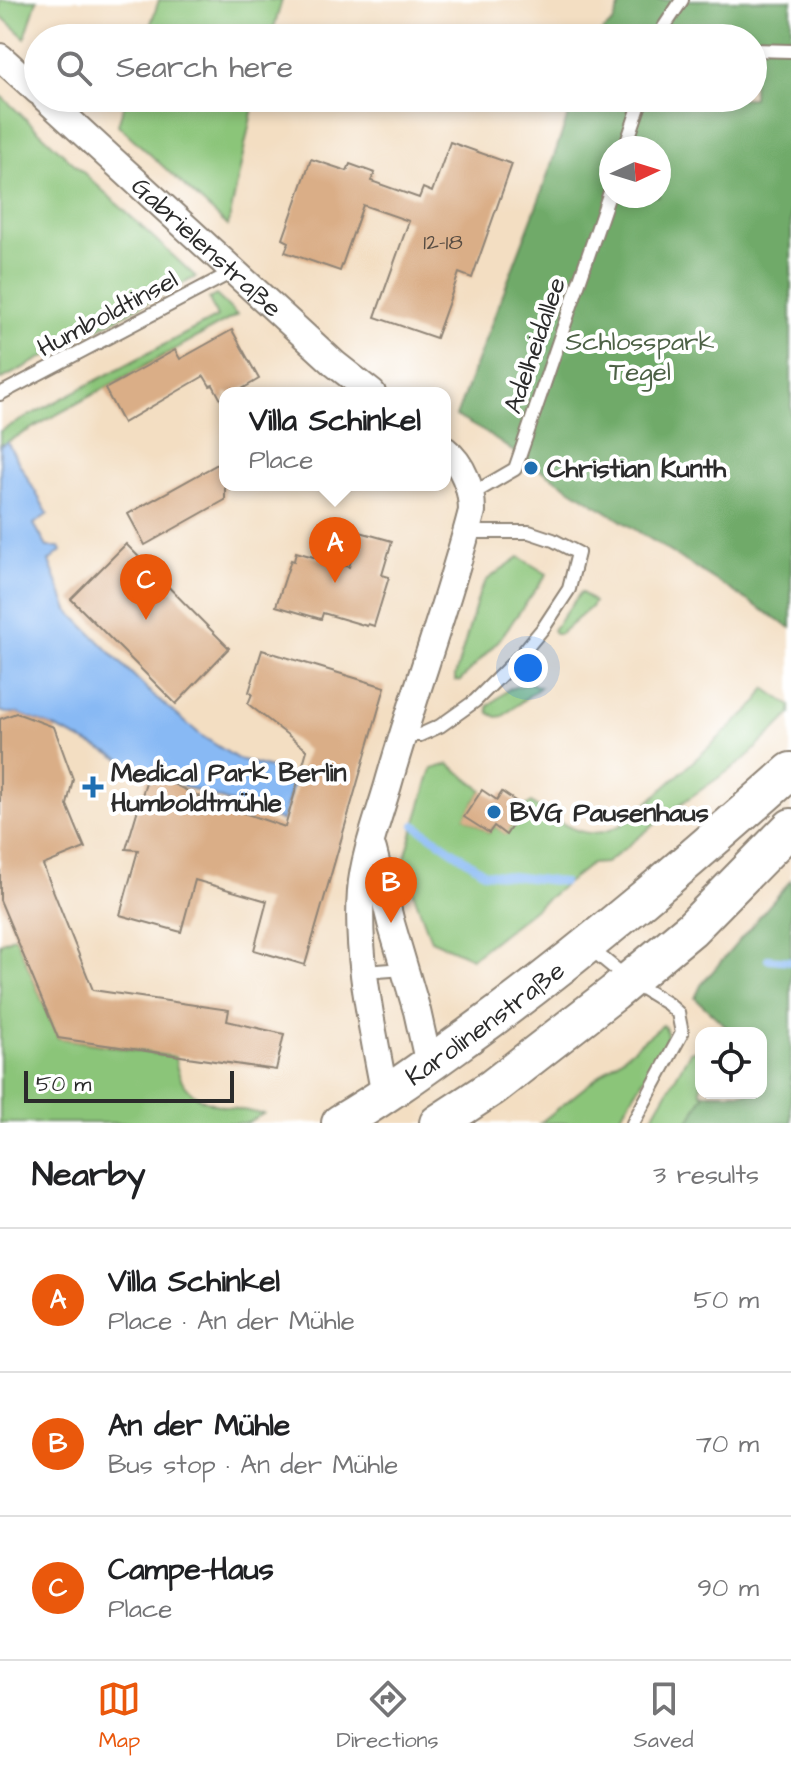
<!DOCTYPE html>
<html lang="en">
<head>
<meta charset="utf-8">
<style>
  :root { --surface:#fff; --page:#f2f2f2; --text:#202124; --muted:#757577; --line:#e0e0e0; --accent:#ea580c }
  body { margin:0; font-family:"Architects Daughter",sans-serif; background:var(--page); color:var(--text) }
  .controls { position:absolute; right:24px; bottom:24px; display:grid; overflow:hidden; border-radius:16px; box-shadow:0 4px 12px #0003 }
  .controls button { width:72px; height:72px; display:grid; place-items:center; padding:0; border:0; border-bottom:2px solid var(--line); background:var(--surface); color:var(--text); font:40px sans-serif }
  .compass { position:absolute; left:599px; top:136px; width:72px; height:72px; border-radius:50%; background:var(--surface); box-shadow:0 4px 12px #0003; rotate:86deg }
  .scale { position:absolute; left:24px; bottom:20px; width:210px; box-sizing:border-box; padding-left:8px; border:4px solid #2b2b2b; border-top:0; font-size:22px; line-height:28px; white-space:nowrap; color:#2b2b2b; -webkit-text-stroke:6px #fff; paint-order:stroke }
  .you { position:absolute; left:528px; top:668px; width:28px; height:28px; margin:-20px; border:6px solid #fff; border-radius:50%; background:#1a73e8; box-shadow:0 0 0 12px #1a73e833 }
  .badge { display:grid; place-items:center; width:52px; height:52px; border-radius:50%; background:var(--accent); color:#fff; font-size:26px; font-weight:700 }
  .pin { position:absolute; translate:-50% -66px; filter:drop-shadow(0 2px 4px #0008) }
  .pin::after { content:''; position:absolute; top:42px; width:28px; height:24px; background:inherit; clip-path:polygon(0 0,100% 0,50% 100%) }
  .popup { position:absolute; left:219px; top:387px; width:232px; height:104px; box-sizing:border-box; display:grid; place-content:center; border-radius:16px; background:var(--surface); filter:drop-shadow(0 2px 6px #0005); font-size:26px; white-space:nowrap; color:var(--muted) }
  .popup b { font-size:30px; color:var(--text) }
  .popup::after { content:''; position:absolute; left:50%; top:100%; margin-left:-16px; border:16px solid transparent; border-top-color:var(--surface) }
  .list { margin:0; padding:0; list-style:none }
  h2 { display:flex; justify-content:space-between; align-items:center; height:104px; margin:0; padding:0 32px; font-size:34px }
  h2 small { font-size:26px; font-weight:400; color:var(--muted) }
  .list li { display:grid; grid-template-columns:52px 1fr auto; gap:24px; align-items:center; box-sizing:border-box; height:144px; padding:0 32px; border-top:2px solid var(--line) }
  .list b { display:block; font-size:30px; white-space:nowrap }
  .list p { margin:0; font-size:26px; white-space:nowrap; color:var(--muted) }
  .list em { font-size:26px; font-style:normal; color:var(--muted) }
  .icon { flex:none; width:44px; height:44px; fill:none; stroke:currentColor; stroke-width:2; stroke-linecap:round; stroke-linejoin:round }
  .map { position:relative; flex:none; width:791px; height:1123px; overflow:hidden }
  .search { position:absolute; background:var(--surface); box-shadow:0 4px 12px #0003; left:24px; right:24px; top:24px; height:88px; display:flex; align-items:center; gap:20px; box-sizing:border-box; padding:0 28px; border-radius:44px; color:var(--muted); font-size:30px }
  .sheet { height:536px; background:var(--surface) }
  nav { display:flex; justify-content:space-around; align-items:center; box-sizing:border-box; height:112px; border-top:2px solid var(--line); background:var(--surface); font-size:22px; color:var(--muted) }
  nav a { display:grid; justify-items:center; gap:4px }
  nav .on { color:var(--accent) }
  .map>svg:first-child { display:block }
  .green { fill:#8bc579; stroke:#5b7852; stroke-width:2 }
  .forest { fill:#70aa69; stroke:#4e6a4a; stroke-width:2; fill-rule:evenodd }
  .water { fill:#88b9f4; stroke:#5a7290; stroke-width:2 }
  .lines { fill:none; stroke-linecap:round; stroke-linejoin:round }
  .stream { stroke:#88b9f4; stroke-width:8 }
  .building { fill:#daae87 }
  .lane-casing { stroke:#8f8476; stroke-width:16 }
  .street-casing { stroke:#8f8476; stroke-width:30 }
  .secondary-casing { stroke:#8f8476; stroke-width:40 }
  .lane { stroke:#fff; stroke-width:12 }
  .street { stroke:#fff; stroke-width:26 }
  .secondary { stroke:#fff; stroke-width:36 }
  .poi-dot { fill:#1f6fb2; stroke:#fff; stroke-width:3 }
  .labels { text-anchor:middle; stroke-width:8; stroke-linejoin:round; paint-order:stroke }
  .number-label { font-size:22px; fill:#574c42 }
  .street-label { font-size:26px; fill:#2b2b2b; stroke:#fff }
  .park-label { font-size:26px; fill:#4d6146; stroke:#fff }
  .poi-label { font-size:26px; font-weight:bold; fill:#2b2b2b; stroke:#fff; text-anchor:start }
</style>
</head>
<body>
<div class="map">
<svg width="791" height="1123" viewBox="0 0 791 1123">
  <rect width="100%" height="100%" fill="#fff"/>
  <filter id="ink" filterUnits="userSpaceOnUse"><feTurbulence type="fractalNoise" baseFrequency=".0125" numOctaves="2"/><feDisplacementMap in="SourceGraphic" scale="16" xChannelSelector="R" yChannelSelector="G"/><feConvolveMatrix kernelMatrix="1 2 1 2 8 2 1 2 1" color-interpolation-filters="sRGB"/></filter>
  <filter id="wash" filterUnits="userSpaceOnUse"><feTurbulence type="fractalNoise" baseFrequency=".006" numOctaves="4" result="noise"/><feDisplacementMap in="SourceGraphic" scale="32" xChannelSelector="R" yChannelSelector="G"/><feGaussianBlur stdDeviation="1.8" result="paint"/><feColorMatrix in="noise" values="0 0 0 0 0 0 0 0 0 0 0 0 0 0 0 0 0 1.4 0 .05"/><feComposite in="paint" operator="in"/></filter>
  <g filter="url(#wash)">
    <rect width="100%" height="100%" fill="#f3dec2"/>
    <path class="green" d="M 0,0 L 37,0 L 25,38 L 0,15 Z
      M 159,0 L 282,0 L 271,38 L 146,38 Z
      M 0,95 L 196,277 L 0,380 Z
      M 126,98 L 255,98 L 228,226 L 118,125 Z
      M 216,295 L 237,315 L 0,446 L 0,431 L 217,317 L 209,299 Z
      M 519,557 L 547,574 L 499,640 L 460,681 L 455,681 L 455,676 L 480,591 L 487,580 Z
      M 581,592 L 594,602 L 591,607 L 560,634 L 556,634 L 553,630 Z
      M 530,683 L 540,687 L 503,716 L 497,717 L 489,713 L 488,706 L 509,689 Z
      M 765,688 L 791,706 L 791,714 L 744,760 L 682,803 L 606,863 L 591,864 L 472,958 L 431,940 L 403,864 L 432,769 L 449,764 L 482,790 L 465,817 L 489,833 L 494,826 L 506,834 L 524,807 L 531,803 C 567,826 588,848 629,820 L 757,703 Z
      M 15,936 L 58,1038 L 175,1057 C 180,1107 223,1105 263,1114 L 247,1123 L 0,1123 L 0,943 Z
      M 663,1025 C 670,1033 666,1039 663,1048 L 616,1123 L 540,1123 Z
      M 701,1048 L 701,1093 L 705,1093 L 688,1123 L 649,1123 L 690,1052 Z"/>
    <path class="forest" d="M 622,0 L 791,0 L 791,628 L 533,465 L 486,433 L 456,416 L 540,197 L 574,98 L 753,98 L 753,38 L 594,38 L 613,23 ZM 611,148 L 659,148 L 659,196 L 611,196 Z
      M 791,880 L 791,1123 L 688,1123 L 705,1093 L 761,1093 L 761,1033 L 733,1033 L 695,998 L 701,985 Z"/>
    <path class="water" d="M 7,442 L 48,514 L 34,524 L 47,547 L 59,547 L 61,551 L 49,561 L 68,610 L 154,696 L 202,736 L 238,759 L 296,775 L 282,821 L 159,777 L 54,727 L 16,713 L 6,713 L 0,711 L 0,446 Z"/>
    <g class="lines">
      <path class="stream" d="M 415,825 L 485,873 L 563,882
        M 768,959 L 791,961"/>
    </g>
    <g id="blocks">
      <path class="building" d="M 450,142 L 512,164 L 472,278 L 459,273 L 436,338 L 375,317 L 409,221 L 363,205 L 340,271 L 285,252 L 289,242 L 283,239 L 311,159 L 347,171 L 350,164 L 375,173 L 371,181 L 419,198 L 423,188 L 432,192 Z
        M 232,330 L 259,379 L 235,393 L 225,393 L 225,398 L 221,400 L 213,385 L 210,386 L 204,376 L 123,423 L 105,389 L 175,350 L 180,359 Z
        M 225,460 L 225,500 L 145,545 L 128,514 Z
        M 360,532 L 392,541 L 382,575 L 389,577 L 374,626 L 368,624 L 367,626 L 323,613 L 321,619 L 276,606 L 291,560 L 294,561 L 296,552 L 349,567 Z
        M 126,544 L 229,648 L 176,704 L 71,599 Z
        M 262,650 L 385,687 L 305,965 L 254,950 L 267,901 L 195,880 L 181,932 L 120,915 L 138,850 L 126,849 L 149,772 L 206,800 L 285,827 L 307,750 L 248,704 L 252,694 L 249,692 Z
        M 16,713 L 54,727 L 73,779 L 67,805 L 85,848 L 43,865 L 93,990 L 229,1010 L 227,1021 L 284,1034 L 276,1070 L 58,1038 L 0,900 L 0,719 Z
        M 482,790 L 497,800 L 502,792 L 524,807 L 506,835 L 494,826 L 489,833 L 464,817 Z"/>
    </g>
  </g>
  <g filter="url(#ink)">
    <use href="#blocks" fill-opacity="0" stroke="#8f8476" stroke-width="2"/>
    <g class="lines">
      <defs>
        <path id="lane" d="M 662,38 L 664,27 L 682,0
          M 753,50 L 791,51
          M 625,148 L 642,98
          M 0,394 L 234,271
          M 472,494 L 515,469 L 611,189
          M 402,735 L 420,735 L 440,726 L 475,701 L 520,656 L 544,627 L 569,589 L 578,553 L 553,540 L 529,532 L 466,532
          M 590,948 L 629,980 L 668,1004 L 678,1013 L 682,1033 L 633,1123
          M 364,972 L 405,969"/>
        <g id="street">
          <path d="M 0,57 L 38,91"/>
          <path id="s1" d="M 45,98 L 335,364 L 372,393"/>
          <path d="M 373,850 L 391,923 L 417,1011 L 429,1065"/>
          <path d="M 385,1096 C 373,1029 356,959 361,891 C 363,859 379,816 388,785 C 414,693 448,604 472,511 C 472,489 463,464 445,450"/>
        </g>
        <g id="secondary">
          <path id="s2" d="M 340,1123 C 386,1096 428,1065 471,1034 C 583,953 687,863 791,771"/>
          <path d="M 438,1123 L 493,1087 L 614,993 L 691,929 L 791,827"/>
        </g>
      </defs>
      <use href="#lane" class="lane-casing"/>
      <use href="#street" class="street-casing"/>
      <use href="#secondary" class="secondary-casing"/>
      <use href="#lane" class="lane"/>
      <use href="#street" class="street"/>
      <use href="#secondary" class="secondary"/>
    </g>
  </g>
  <g class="poi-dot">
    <circle cx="531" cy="468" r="8"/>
    <path d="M89 775h8v8h8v8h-8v8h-8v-8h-8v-8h8z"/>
    <circle cx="494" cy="812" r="8"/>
  </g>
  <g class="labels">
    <g class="number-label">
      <text x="443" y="249">12-18</text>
    </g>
    <g class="street-label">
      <text dy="9" stroke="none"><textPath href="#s1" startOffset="220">Gabrielenstraße</textPath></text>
      <text transform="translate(107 313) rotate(-28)" y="9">Humboldtinsel</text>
      <text transform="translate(534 345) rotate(-71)" y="9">Adelheidallee</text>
      <text dy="9" stroke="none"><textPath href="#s2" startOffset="176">Karolinenstraße</textPath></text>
    </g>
    <g class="park-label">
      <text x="640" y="350">Schlosspark<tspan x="640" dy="30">Tegel</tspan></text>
    </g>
    <g class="poi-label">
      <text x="547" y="477">Christian Kunth</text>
      <text x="111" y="781">Medical Park Berlin<tspan x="111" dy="30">Humboldtmühle</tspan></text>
      <text x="510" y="821">BVG Pausenhaus</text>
    </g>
  </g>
</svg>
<div class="controls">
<button><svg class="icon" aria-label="locate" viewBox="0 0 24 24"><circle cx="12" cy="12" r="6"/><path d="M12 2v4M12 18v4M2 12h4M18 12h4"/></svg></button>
</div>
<svg class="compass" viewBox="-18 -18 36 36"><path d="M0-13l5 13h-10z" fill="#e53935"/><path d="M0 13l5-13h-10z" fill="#757577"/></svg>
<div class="scale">50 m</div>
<div class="you"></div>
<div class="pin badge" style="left:335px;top:583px">A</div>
<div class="popup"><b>Villa Schinkel</b>Place</div>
<div class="pin badge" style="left:391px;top:923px">B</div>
<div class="pin badge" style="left:146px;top:620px">C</div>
<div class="search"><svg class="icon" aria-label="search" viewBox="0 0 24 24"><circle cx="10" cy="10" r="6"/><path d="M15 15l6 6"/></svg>Search here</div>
</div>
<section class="sheet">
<h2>Nearby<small>3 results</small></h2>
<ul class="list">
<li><span class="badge">A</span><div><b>Villa Schinkel</b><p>Place · An der Mühle</p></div><em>50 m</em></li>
<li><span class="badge">B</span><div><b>An der Mühle</b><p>Bus stop · An der Mühle</p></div><em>70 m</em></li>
<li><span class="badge">C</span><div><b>Campe-Haus</b><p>Place</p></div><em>90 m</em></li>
</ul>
</section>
<nav>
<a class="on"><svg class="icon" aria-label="map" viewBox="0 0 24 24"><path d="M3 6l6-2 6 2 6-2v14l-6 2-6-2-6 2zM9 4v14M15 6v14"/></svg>Map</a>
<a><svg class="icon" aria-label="directions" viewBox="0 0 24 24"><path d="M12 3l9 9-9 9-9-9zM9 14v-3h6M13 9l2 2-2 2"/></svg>Directions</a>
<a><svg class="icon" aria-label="saved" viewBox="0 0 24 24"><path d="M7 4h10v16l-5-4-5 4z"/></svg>Saved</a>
</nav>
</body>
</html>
